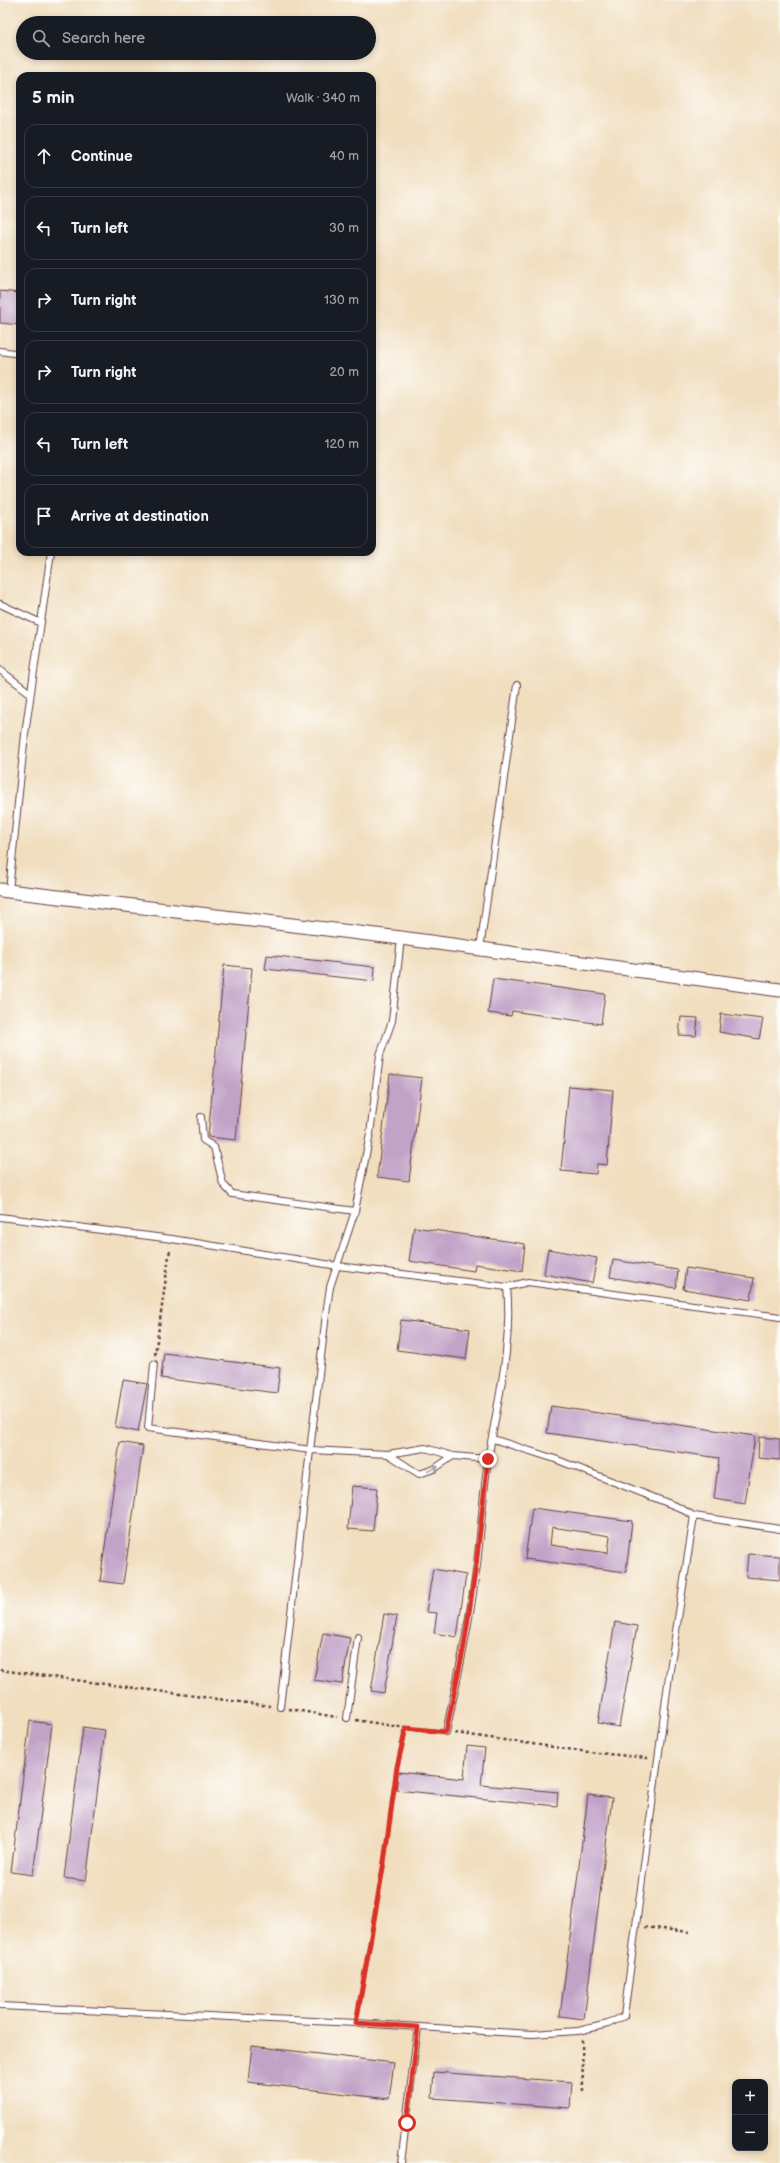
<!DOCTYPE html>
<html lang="en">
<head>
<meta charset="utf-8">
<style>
  :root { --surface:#171b24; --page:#242831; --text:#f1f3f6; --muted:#9ea1a6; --line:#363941 }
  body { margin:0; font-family:"Balsamiq Sans",sans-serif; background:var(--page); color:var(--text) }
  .controls { position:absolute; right:12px; bottom:12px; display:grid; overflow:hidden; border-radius:8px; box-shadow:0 2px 6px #0003 }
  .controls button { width:36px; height:36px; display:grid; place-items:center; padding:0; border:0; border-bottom:1px solid var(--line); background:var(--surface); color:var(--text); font:20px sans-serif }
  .stop { position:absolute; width:12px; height:12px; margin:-9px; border:3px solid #d93025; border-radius:50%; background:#fff }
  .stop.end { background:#d93025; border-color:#fff; box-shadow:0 1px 4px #0008 }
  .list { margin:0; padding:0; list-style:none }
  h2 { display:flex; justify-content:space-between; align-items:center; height:52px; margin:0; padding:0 16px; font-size:17px }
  h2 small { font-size:13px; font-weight:400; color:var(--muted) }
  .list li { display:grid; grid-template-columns:26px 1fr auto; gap:12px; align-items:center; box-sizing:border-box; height:64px; margin:0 8px 8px; padding:0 8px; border:1px solid var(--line); border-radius:12px }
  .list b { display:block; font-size:15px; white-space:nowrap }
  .list em { font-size:13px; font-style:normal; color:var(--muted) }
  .icon { flex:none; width:22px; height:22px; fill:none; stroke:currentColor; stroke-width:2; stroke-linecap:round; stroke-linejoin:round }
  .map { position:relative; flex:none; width:780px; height:2163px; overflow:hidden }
  .search { position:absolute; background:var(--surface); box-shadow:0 2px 6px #0003; left:16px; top:16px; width:360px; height:44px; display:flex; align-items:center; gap:10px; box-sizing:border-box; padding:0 14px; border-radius:22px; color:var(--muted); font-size:15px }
  .panel { position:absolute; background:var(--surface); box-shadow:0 2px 6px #0003; left:16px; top:72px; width:360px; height:484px; border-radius:12px }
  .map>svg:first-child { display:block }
  .building { fill:#c1a3c8; fill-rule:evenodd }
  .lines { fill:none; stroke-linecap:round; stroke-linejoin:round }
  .lane-casing { stroke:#633c41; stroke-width:8 }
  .street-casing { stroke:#633c41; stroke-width:15 }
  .path { stroke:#633c41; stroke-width:2.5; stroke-dasharray:3 3; stroke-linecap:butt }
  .lane { stroke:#fff; stroke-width:6 }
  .street { stroke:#fff; stroke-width:13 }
  .oneway { stroke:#ae9aa0 }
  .route { stroke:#d93025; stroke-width:5 }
</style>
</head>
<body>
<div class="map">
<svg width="780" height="2163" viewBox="0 0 780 2163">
  <rect width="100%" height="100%" fill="#fdfcf7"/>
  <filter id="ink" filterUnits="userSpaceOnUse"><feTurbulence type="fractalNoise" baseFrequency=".025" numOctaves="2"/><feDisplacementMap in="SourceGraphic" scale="8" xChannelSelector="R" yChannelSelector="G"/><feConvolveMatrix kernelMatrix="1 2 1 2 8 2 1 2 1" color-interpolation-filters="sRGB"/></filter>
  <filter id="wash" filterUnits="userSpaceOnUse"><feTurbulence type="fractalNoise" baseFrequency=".012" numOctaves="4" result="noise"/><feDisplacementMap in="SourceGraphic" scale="16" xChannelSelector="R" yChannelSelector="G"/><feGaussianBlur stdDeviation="0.9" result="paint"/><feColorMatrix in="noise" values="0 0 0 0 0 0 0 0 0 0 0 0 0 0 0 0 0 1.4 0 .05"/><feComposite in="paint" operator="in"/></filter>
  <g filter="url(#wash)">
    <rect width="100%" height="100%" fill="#f1debf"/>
    <g id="blocks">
      <path class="building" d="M 0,291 L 20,293 L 20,325 L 0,323 Z
        M 267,955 L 375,967 L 374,981 L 265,969 Z
        M 224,965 L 252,968 L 236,1140 L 208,1137 Z
        M 493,979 L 605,994 L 601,1024 L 512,1011 L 511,1016 L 488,1013 Z
        M 721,1014 L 763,1019 L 759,1039 L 719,1032 Z
        M 681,1017 L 698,1018 L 696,1036 L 679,1035 Z
        M 390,1074 L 422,1078 L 409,1181 L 377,1177 Z
        M 569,1086 L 613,1090 L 607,1165 L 597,1164 L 596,1174 L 561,1171 Z
        M 414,1227 L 525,1244 L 522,1271 L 475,1264 L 474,1271 L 409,1261 Z
        M 548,1249 L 597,1258 L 592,1283 L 544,1274 Z
        M 613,1260 L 678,1270 L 676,1288 L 610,1277 Z
        M 686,1268 L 754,1278 L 751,1300 L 683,1289 Z
        M 401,1320 L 470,1329 L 466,1359 L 397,1350 Z
        M 164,1353 L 280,1368 L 277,1393 L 161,1378 Z
        M 123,1380 L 147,1384 L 138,1432 L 115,1427 Z
        M 551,1406 L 755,1436 L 745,1504 L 714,1499 L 719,1458 L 547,1433 Z
        M 759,1437 L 780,1439 L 780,1460 L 758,1458 Z
        M 120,1442 L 143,1446 L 123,1584 L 100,1581 Z
        M 352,1486 L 377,1488 L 373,1531 L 348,1529 Z
        M 532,1508 L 632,1521 L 626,1572 L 525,1559 ZM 552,1527 L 610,1536 L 608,1553 L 550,1545 Z
        M 748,1554 L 780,1556 L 780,1580 L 746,1577 Z
        M 433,1569 L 466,1575 L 457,1637 L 434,1633 L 437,1613 L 426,1612 Z
        M 384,1614 L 397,1616 L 384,1693 L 371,1691 Z
        M 615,1622 L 637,1626 L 619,1727 L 598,1723 Z
        M 323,1633 L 350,1638 L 342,1684 L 314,1680 Z
        M 30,1721 L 52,1724 L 33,1875 L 11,1872 Z
        M 83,1727 L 105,1730 L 86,1881 L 64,1878 Z
        M 467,1746 L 485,1748 L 481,1785 L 558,1792 L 557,1806 L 396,1790 L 398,1772 L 464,1779 Z
        M 588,1795 L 612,1798 L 584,2019 L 560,2016 Z
        M 252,2046 L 394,2063 L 389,2099 L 248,2082 Z
        M 434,2072 L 572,2082 L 570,2108 L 432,2098 Z"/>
    </g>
  </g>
  <g filter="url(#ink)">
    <use href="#blocks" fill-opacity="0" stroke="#633c41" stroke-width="1"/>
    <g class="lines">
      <defs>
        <path id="lane" d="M 0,351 L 20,354
          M 0,604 L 41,623
          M 0,670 L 30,693
          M 9,891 L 25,734 L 51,552
          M 480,949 L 517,685
          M 201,1117 L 203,1140 L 214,1147 L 223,1184 L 232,1194 L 355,1211
          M 0,1217 L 172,1239 L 338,1266 L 507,1287 L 528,1282 L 780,1317
          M 154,1364 L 148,1428 L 311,1450 L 388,1454 L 425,1448 L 453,1456 L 488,1459
          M 493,1439 L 555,1459 L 678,1507 L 694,1516 L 780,1529
          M 388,1454 L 419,1474 L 434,1469 L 453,1456
          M 280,1707 L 326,1314 L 330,1287 L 355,1211 L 370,1134 L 380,1055 L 392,1021 L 401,938
          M 347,1718 L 358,1637
          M 446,1732 C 458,1676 470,1621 477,1565 C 481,1530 483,1495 488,1460 C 497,1403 513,1345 507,1287
          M 0,2006 L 356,2023 L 532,2034 L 578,2031 L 608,2024 L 624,2016 L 669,1676 L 694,1516
          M 401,2163 L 418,2027"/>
        <path id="street" d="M 0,890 L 401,938 L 780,990"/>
      </defs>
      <use href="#lane" class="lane-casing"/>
      <use href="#street" class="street-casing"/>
      <path class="path" d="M 155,1355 L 170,1249
        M 0,1670 L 270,1706
        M 289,1709 L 337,1717
        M 356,1720 L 406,1728 L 436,1731
        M 455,1733 L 588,1752 L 648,1758
        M 645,1927 L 690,1932
        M 358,2013 L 384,1862 L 397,1767 L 406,1728
        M 582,2040 L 583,2092"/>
      <use href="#lane" class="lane"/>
      <use href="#street" class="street"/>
    </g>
    <defs><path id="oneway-shaft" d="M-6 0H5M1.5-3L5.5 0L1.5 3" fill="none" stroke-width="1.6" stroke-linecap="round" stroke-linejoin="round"/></defs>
    <use class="oneway" href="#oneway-shaft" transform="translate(433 1469) rotate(-25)"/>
  </g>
  <g class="lines" filter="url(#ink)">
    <path class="route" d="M 407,2123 L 418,2027 L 356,2023 L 384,1862 L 397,1767 L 406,1728 L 446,1732 L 464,1646 L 476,1566 L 488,1459"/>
  </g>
</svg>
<div class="controls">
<button>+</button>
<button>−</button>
</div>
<div class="stop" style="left:407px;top:2123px"></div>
<div class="stop end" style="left:488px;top:1459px"></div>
<div class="search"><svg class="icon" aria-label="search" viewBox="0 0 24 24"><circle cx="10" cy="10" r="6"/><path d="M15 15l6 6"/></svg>Search here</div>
<section class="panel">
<h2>5 min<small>Walk · 340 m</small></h2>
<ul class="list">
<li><svg class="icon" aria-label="ahead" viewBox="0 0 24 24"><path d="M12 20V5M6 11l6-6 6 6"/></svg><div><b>Continue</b></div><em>40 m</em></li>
<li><svg class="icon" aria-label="left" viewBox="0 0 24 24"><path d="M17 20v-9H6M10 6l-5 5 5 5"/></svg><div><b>Turn left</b></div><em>30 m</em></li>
<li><svg class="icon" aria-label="right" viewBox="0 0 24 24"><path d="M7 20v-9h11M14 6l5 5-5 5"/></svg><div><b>Turn right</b></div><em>130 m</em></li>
<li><svg class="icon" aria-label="right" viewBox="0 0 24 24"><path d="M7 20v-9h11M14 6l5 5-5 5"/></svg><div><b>Turn right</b></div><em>20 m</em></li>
<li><svg class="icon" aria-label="left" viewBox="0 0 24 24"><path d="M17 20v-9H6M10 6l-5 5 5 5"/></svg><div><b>Turn left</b></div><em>120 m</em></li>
<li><svg class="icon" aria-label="arrive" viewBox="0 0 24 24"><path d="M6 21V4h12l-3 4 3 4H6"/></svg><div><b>Arrive at destination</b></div></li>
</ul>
</section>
</div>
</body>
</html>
